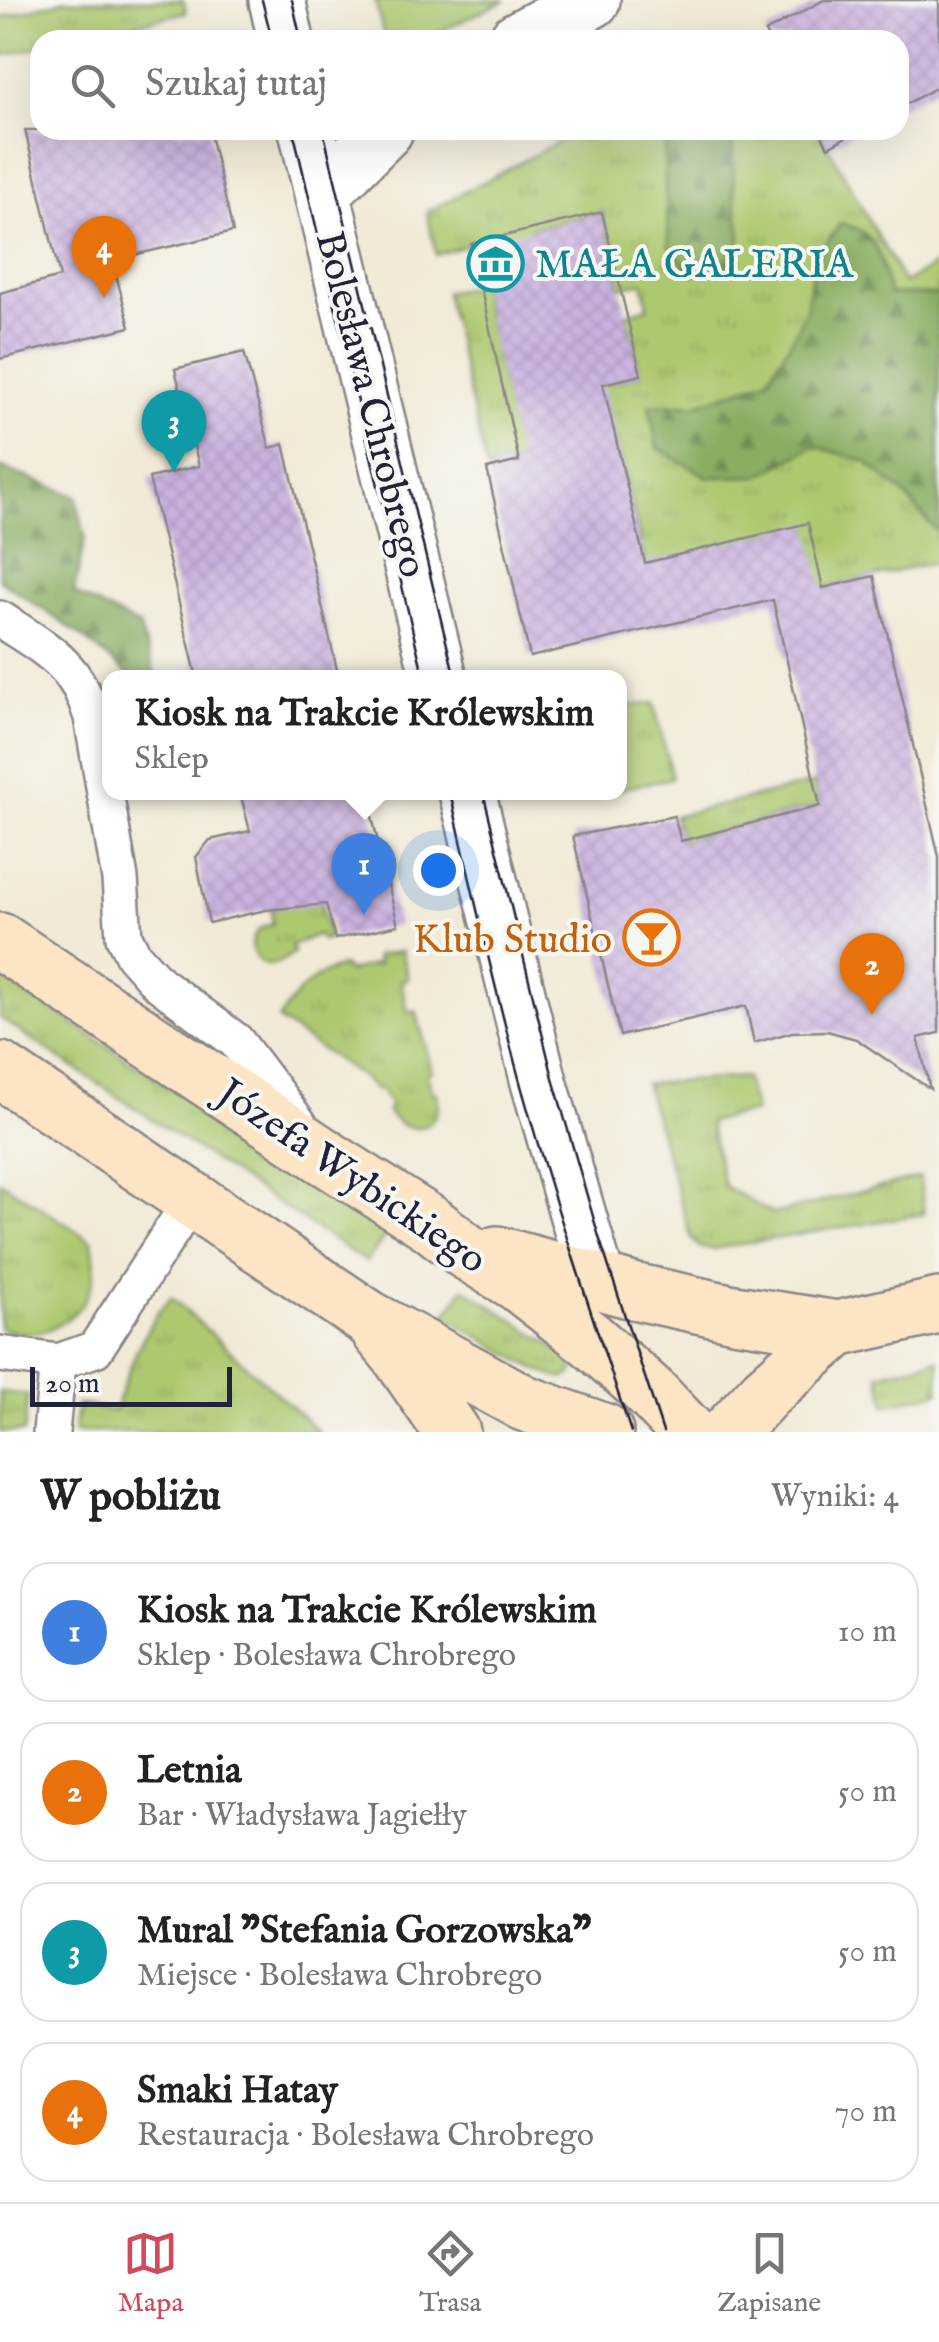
<!DOCTYPE html>
<html lang="pl">
<head>
<meta charset="utf-8">
<style>
  :root { --surface:#fff; --page:#f6f6f6; --text:#222; --muted:#767676; --line:#e0e0e0; --accent:#d1495b }
  body { margin:0; font-family:"IM FELL English",serif; background:var(--page); color:var(--text) }
  .scale { position:absolute; left:30px; bottom:25px; width:202px; box-sizing:border-box; padding-left:10px; border:5px solid #22223b; border-top:0; font-size:28px; line-height:35px; white-space:nowrap; color:#22223b; -webkit-text-stroke:8px #f6f6f2; paint-order:stroke }
  .you { position:absolute; left:438px; top:870px; width:35px; height:35px; margin:-25px; border:8px solid #fff; border-radius:50%; background:#1a73e8; box-shadow:0 0 0 15px #1a73e833 }
  .badge { display:grid; place-items:center; width:65px; height:65px; border-radius:50%; background:var(--accent); color:#fff; font-size:32px; font-weight:700 }
  .pin { position:absolute; translate:-50% -82px; filter:drop-shadow(0 2px 5px #0008) }
  .pin::after { content:''; position:absolute; top:52px; width:35px; height:30px; background:inherit; clip-path:polygon(0 0,100% 0,50% 100%) }
  .popup { position:absolute; left:102px; top:670px; width:525px; height:130px; box-sizing:border-box; display:grid; place-content:center; border-radius:20px; background:var(--surface); filter:drop-shadow(0 2px 8px #0005); font-size:32px; white-space:nowrap; color:var(--muted) }
  .popup b { font-size:38px; color:var(--text) }
  .popup::after { content:''; position:absolute; left:50%; top:100%; margin-left:-20px; border:20px solid transparent; border-top-color:var(--surface) }
  .list { margin:0; padding:0; list-style:none }
  h2 { display:flex; justify-content:space-between; align-items:center; height:130px; margin:0; padding:0 40px; font-size:42px }
  h2 small { font-size:32px; font-weight:400; color:var(--muted) }
  .list li { display:grid; grid-template-columns:65px 1fr auto; gap:30px; align-items:center; box-sizing:border-box; height:140px; margin:0 20px 20px; padding:0 20px; border:2px solid var(--line); border-radius:30px }
  .list b { display:block; font-size:38px; white-space:nowrap }
  .list p { margin:0; font-size:32px; white-space:nowrap; color:var(--muted) }
  .list em { font-size:32px; font-style:normal; color:var(--muted) }
  .icon { flex:none; width:55px; height:55px; fill:none; stroke:currentColor; stroke-width:2; stroke-linecap:round; stroke-linejoin:round }
  .map { position:relative; flex:none; width:939px; height:1432px; overflow:hidden }
  .search { position:absolute; background:var(--surface); box-shadow:0 10px 40px #0002; left:30px; right:30px; top:30px; height:110px; display:flex; align-items:center; gap:25px; box-sizing:border-box; padding:0 35px; border-radius:30px; color:var(--muted); font-size:38px }
  .sheet { height:770px; background:var(--surface) }
  nav { display:flex; justify-content:space-around; align-items:center; box-sizing:border-box; height:140px; border-top:2px solid var(--line); background:var(--surface); font-size:28px; color:var(--muted) }
  nav a { display:grid; justify-items:center; gap:5px }
  nav .on { color:var(--accent) }
  .map>svg:first-child { display:block }
  .grass { fill:url(#grass-tufts); stroke:#687656; stroke-width:2.5 }
  .forest { fill:url(#forest-firs); stroke:#56684e; stroke-width:2.5 }
  .park { fill:#adc970; stroke:#687656; stroke-width:2.5 }
  .building { fill:url(#building-cross-hatch) }
  .lines { fill:none; stroke-linecap:round; stroke-linejoin:round }
  .lane-casing { stroke:#8a8688; stroke-width:40 }
  .street-casing { stroke:#8a8688; stroke-width:60 }
  .secondary-casing { stroke:#8a8688; stroke-width:60 }
  .lane { stroke:#fff; stroke-width:35 }
  .street { stroke:#fff; stroke-width:55 }
  .secondary { stroke:#fce5c4; stroke-width:55 }
  .tram { stroke:#22223b; stroke-width:2.5 }
  .labels { text-anchor:middle; stroke-width:8; stroke-linejoin:round; paint-order:stroke }
  .culture-label { font-size:40px; fill:#0d838f; stroke:#f6f6f2; text-anchor:start }
  .street-label { font-size:40px; fill:#22223b; stroke:#f6f6f2 }
  .food-label { font-size:40px; fill:#c56008; stroke:#f6f6f2; text-anchor:end }
</style>
</head>
<body>
<div class="map">
<svg width="939" height="1432" viewBox="0 0 939 1432">
  <defs>
    <pattern id="grass-tufts" width="24" height="20" patternUnits="userSpaceOnUse" patternTransform="scale(2.5)"><rect width="24" height="20" fill="#adc970"/><path d="M3 7l-1-3M5 7V3M7 7l1-3M15 17l-1-3M17 17v-4M19 17l1-3" fill="none" stroke="#95ac62"/></pattern>
    <pattern id="forest-firs" width="22" height="20" patternUnits="userSpaceOnUse" patternTransform="scale(2.5)"><rect width="22" height="20" fill="#8aad62"/><path d="M5 1l3.5 6h-7zM16 11l3.5 6h-7z" fill="#708c52"/></pattern>
    <pattern id="building-cross-hatch" width="8" height="8" patternUnits="userSpaceOnUse" patternTransform="scale(2.5)"><rect width="8" height="8" fill="#cab2e0"/><path d="M0 0l8 8M0 8l8-8" fill="none" stroke="#ad99c1"/></pattern>
  </defs>
  <rect width="100%" height="100%" fill="#f6f6f2"/>
  <filter id="ink" filterUnits="userSpaceOnUse"><feTurbulence type="fractalNoise" baseFrequency=".01" numOctaves="2"/><feDisplacementMap in="SourceGraphic" scale="20" xChannelSelector="R" yChannelSelector="G"/><feConvolveMatrix kernelMatrix="1 2 1 2 8 2 1 2 1" color-interpolation-filters="sRGB"/></filter>
  <filter id="wash" filterUnits="userSpaceOnUse"><feTurbulence type="fractalNoise" baseFrequency=".0048" numOctaves="4" result="noise"/><feDisplacementMap in="SourceGraphic" scale="40" xChannelSelector="R" yChannelSelector="G"/><feGaussianBlur stdDeviation="2.25" result="paint"/><feColorMatrix in="noise" values="0 0 0 0 0 0 0 0 0 0 0 0 0 0 0 0 0 1.4 0 .05"/><feComposite in="paint" operator="in"/></filter>
  <g filter="url(#wash)">
    <rect width="100%" height="100%" fill="#f1ead6"/>
    <path class="grass" d="M 64,0 L 183,0 L 186,12 L 68,40 L 40,40 L 40,47 L 0,56 L 0,18 Z
      M 581,130 L 819,130 L 904,283 L 939,263 L 939,562 L 823,588 L 651,586 L 616,439 L 487,469 L 445,292 L 480,285 L 508,407 L 641,375 L 626,314 L 648,307 L 643,282 L 620,287 L 602,212 L 532,228 L 532,231 L 471,244 L 436,255 L 427,212 Z
      M 619,693 L 622,693 L 626,706 L 654,703 L 672,778 L 619,789 Z
      M 815,783 L 820,806 L 681,841 L 674,816 Z
      M 320,898 L 329,938 L 322,940 L 318,934 L 291,946 L 294,953 C 287,957 279,964 270,965 C 254,965 247,943 257,932 C 261,927 267,926 273,924 L 271,910 Z
      M 401,951 L 408,979 L 401,981 L 408,1012 L 416,1011 L 432,1071 L 427,1073 L 432,1093 L 437,1093 C 446,1129 405,1141 387,1110 L 391,1107 L 380,1089 L 376,1091 L 362,1077 L 278,1020 C 295,994 313,973 344,966 L 346,972 L 377,964 L 376,956 Z
      M 0,974 L 387,1233 L 366,1262 L 0,1018 Z
      M 745,1077 L 755,1112 L 709,1122 L 724,1186 L 773,1214 L 920,1177 L 924,1214 L 712,1249 L 701,1248 L 692,1240 L 645,1084 Z
      M 0,1181 L 92,1241 C 94,1255 96,1266 93,1280 C 83,1321 38,1344 0,1328 Z
      M 464,1288 L 570,1357 L 574,1369 L 572,1374 C 569,1375 568,1377 565,1378 C 548,1381 464,1327 445,1316 Z
      M 171,1297 L 319,1432 L 74,1432 L 77,1404 L 115,1411 C 126,1375 144,1323 171,1297 Z
      M 939,1359 L 939,1392 L 886,1405 L 879,1374 Z
      M 0,1392 L 28,1395 L 24,1432 L 0,1432 Z"/>
    <path class="forest" d="M 665,130 L 732,130 L 734,193 L 741,236 L 729,270 L 693,274 L 669,247 L 665,185 Z
      M 841,223 C 882,234 879,258 889,294 L 939,295 L 939,530 L 935,530 L 904,494 L 865,461 L 814,446 L 758,476 L 708,477 L 657,448 L 649,405 L 697,404 L 767,380 L 792,339 L 806,310 L 814,260 Z
      M 0,467 L 76,496 L 85,537 L 74,593 L 139,626 L 156,677 L 131,677 L 80,635 L 0,580 Z"/>
    <path class="park" d="M 375,0 L 506,0 L 422,40 L 385,40 Z"/>
    <g id="blocks">
      <path class="building" d="M 824,0 L 939,0 L 939,86 L 899,108 L 899,40 L 769,40 L 765,32 Z
        M 25,130 L 209,130 L 233,232 L 112,260 L 130,327 L 0,359 L 0,293 L 60,277 Z
        M 819,130 L 859,130 L 828,147 Z
        M 602,212 L 641,375 L 603,384 L 645,563 L 808,523 L 823,588 L 874,576 L 939,857 L 939,1033 L 918,1038 L 930,1089 L 856,1039 L 827,1031 L 792,1032 L 754,1043 L 746,1006 L 620,1036 L 573,836 L 674,816 L 681,841 L 820,806 L 773,600 L 530,657 L 487,469 L 519,461 L 471,244 Z
        M 244,352 L 270,448 L 284,444 L 339,678 L 197,678 L 149,478 L 199,466 L 175,369 Z
        M 240,792 L 366,792 L 398,925 L 335,939 L 326,904 L 266,910 L 209,923 L 196,857 L 210,840 L 250,831 Z"/>
    </g>
  </g>
  <g filter="url(#ink)">
    <use href="#blocks" fill-opacity="0" stroke="#8a8688" stroke-width="2.5"/>
    <g class="lines">
      <defs>
        <path id="lane" d="M 0,619 C 45,649 76,662 92,717 L 120,879 L 124,937 L 133,955 L 158,983 L 236,1041 L 299,1124
          M 0,1354 L 58,1362
          M 51,1432 L 58,1362 L 95,1349 L 191,1201"/>
        <path id="street" d="M 277,0 L 286,40
          M 517,40 L 592,0
          M 307,130 L 439,678
          M 321,188 L 335,180 L 385,130
          M 467,792 L 539,1082 L 597,1281"/>
        <path id="secondary" d="M 0,941 L 325,1157 L 431,1224 L 467,1252 L 519,1284 L 591,1340 L 651,1393 L 688,1432
          M 0,1070 L 368,1318 L 524,1403 L 605,1432
          M 497,1254 L 633,1291 L 734,1313 L 837,1329 L 939,1306
          M 380,1332 L 399,1355 L 452,1432
          M 729,1432 L 766,1392 L 837,1329"/>
      </defs>
      <use href="#lane" class="lane-casing"/>
      <use href="#street" class="street-casing"/>
      <use href="#secondary" class="secondary-casing"/>
      <use href="#lane" class="lane"/>
      <use href="#street" class="street"/>
      <use href="#secondary" class="secondary"/>
      <path class="tram" d="M 262,0 L 272,40
        M 292,0 L 301,40
        M 293,130 L 424,678
        M 323,130 L 455,678
        M 450,792 C 472,890 494,986 520,1082 C 553,1200 592,1316 631,1432
        M 483,792 L 554,1082 L 599,1237 L 663,1432"/>
    </g>
  </g>
  <defs>
    <symbol id="museum-ring" viewBox="-11 -11 22 22"><circle r="9.5" fill="#f6f6f2" stroke="#0f9aa8" stroke-width="1.5"/><path d="M0-6L6-3V-2H-6V-3ZM-5-1h2V3h-2ZM-1-1h2V3h-2ZM3-1h2V3H3ZM-6 4H6V6H-6Z" fill="#0f9aa8"/></symbol>
    <symbol id="bar-ring" viewBox="-11 -11 22 22"><circle r="9.5" fill="#f6f6f2" stroke="#e8710a" stroke-width="1.5"/><path d="M-6-5H6L.8 .8V4.5H3.5V6h-7V4.5H-.8V.8Z" fill="#e8710a"/></symbol>
  </defs>
  <g fill-rule="evenodd">
    <use href="#museum-ring" x="464" y="232" width="63" height="63"/>
    <use href="#bar-ring" x="620" y="906" width="63" height="63"/>
  </g>
  <g class="labels">
    <g class="culture-label">
      <text x="535" y="277">MAŁA GALERIA</text>
    </g>
    <g class="street-label">
      <text transform="translate(373 404) rotate(76)" y="14">Bolesława Chrobrego</text>
      <text transform="translate(353 1175) rotate(34)" y="14">Józefa Wybickiego</text>
    </g>
    <g class="food-label">
      <text x="612" y="952">Klub Studio</text>
    </g>
  </g>
</svg>
<div class="scale">20 m</div>
<div class="you"></div>
<div class="pin badge" style="left:364px;top:915px;background:#3f7fe0">1</div>
<div class="popup"><b>Kiosk na Trakcie Królewskim</b>Sklep</div>
<div class="pin badge" style="left:872px;top:1015px;background:#e8710a">2</div>
<div class="pin badge" style="left:174px;top:472px;background:#0f9aa8">3</div>
<div class="pin badge" style="left:104px;top:298px;background:#e8710a">4</div>
<div class="search"><svg class="icon" aria-label="search" viewBox="0 0 24 24"><circle cx="10" cy="10" r="6"/><path d="M15 15l6 6"/></svg>Szukaj tutaj</div>
</div>
<section class="sheet">
<h2>W pobliżu<small>Wyniki: 4</small></h2>
<ul class="list">
<li><span class="badge" style="background:#3f7fe0">1</span><div><b>Kiosk na Trakcie Królewskim</b><p>Sklep · Bolesława Chrobrego</p></div><em>10 m</em></li>
<li><span class="badge" style="background:#e8710a">2</span><div><b>Letnia</b><p>Bar · Władysława Jagiełły</p></div><em>50 m</em></li>
<li><span class="badge" style="background:#0f9aa8">3</span><div><b>Mural &quot;Stefania Gorzowska&quot;</b><p>Miejsce · Bolesława Chrobrego</p></div><em>50 m</em></li>
<li><span class="badge" style="background:#e8710a">4</span><div><b>Smaki Hatay</b><p>Restauracja · Bolesława Chrobrego</p></div><em>70 m</em></li>
</ul>
</section>
<nav>
<a class="on"><svg class="icon" aria-label="map" viewBox="0 0 24 24"><path d="M3 6l6-2 6 2 6-2v14l-6 2-6-2-6 2zM9 4v14M15 6v14"/></svg>Mapa</a>
<a><svg class="icon" aria-label="directions" viewBox="0 0 24 24"><path d="M12 3l9 9-9 9-9-9zM9 14v-3h6M13 9l2 2-2 2"/></svg>Trasa</a>
<a><svg class="icon" aria-label="saved" viewBox="0 0 24 24"><path d="M7 4h10v16l-5-4-5 4z"/></svg>Zapisane</a>
</nav>
</body>
</html>
